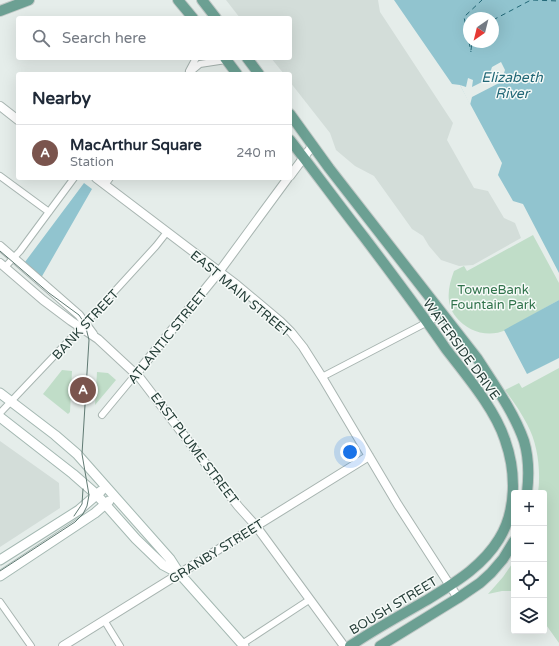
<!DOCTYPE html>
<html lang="en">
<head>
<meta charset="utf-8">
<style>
  :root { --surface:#fff; --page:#f6f6f7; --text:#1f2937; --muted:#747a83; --line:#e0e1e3; --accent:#7a544d }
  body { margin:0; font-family:"Varela Round",sans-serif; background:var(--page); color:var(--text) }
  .controls { position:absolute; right:12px; bottom:12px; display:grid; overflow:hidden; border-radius:4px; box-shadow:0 4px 16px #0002 }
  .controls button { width:36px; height:36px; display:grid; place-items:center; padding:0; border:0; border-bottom:1px solid var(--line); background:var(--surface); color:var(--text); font:20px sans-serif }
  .compass { position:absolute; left:463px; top:12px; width:36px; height:36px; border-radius:50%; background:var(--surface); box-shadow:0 4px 16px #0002; rotate:215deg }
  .you { position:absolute; left:350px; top:452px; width:14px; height:14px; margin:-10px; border:3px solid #fff; border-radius:50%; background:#1a73e8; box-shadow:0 0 0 6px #1a73e833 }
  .badge { display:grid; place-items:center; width:26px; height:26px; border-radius:50%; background:var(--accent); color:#fff; font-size:13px; font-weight:700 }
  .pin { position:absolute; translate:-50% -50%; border:2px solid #fff; box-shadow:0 1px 4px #0006 }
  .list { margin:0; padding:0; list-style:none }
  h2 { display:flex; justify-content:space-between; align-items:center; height:52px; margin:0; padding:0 16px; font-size:17px }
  h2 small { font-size:13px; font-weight:400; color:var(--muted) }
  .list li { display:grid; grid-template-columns:26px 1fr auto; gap:12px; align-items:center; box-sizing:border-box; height:56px; padding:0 16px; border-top:1px solid var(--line) }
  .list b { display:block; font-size:15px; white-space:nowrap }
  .list p { margin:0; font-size:13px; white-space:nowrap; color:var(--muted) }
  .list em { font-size:13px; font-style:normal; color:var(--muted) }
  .icon { flex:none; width:22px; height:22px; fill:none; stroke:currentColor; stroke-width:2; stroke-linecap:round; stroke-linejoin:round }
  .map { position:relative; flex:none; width:559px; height:646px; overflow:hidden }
  .search { position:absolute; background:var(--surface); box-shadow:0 4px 16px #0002; left:16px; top:16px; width:276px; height:44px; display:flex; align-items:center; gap:10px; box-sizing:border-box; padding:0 14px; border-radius:4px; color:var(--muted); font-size:15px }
  .panel { position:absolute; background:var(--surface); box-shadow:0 4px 16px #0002; left:16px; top:72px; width:276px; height:108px; border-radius:4px }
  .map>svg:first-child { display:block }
  .built { fill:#d3ddd9 }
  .green { fill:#c0ddc8 }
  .water { fill:#91c4cf; fill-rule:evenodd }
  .pier { fill:#e5edea }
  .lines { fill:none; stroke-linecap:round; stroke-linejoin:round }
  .ferry { stroke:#226877; stroke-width:1; stroke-dasharray:5 4; stroke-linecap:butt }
  .minor-casing { stroke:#a8b5b1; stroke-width:8 }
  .tertiary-casing { stroke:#a8b5b1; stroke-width:10 }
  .secondary-casing { stroke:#a4b8b2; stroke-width:11 }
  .primary-casing { stroke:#c2c9c7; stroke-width:12 }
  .minor { stroke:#fff; stroke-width:6 }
  .tertiary { stroke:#fff; stroke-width:8 }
  .secondary { stroke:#fff; stroke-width:9 }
  .primary { stroke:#6ca093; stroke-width:10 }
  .tram { stroke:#607a73; stroke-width:1 }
  .labels { text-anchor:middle; stroke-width:3; stroke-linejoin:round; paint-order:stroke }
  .park-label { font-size:13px; fill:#31734c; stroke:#f6faf8 }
  .street-label { font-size:13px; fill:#253e38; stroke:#f6faf8 }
  .water-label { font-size:14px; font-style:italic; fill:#226877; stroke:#f6faf8 }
</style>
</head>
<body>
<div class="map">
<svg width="559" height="646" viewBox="0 0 559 646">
  <rect width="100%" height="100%" fill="#e5edea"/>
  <path class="built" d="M 226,0 L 378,0 L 380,12 L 386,21 L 453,123 L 447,140 L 474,188 L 488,191 L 504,218 L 515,223 L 521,238 L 473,265 L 459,266 L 441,260 L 429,246 L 423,236 L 412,229 L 374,176 L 355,166 L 336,150 L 330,133 L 290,82 L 290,74 L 284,74 L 271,58 L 290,58 L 290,18 L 240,18 Z
    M 0,441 L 59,483 L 60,508 L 0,547 Z"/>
  <path class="green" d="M 533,235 L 559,283 L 559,300 C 548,306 538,312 527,318 C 520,322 513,326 506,330 C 488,338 468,332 456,317 C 445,303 448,287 454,271 L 464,266 L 467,271 Z
    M 559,368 L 559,643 L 544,622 L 544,493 L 538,493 C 541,471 538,444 527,424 C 521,412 513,401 505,390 L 519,383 L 522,388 Z
    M 62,370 L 72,371 L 70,412 L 68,414 L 43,394 Z
    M 97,372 L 108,373 L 116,380 L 95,405 Z
    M 514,561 L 514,591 L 502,591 L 488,594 L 503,577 Z"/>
  <path class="water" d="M 394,0 L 559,0 L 559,273 L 523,204 L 513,201 L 498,175 L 502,163 L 460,85 L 452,84 ZM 469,18 L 493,18 L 493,42 L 469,42 Z
    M 84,183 L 92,189 L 41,278 L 25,262 Z
    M 559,300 L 559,358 L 527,374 L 504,330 Z"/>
  <path class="pier" d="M 501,62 L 505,70 L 501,82 L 472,97 L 470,105 L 460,85 L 466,87 L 468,78 L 473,80 L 472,87 L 488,79 L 492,67 Z"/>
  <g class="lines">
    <path class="ferry" d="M 493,20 L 531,0 L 559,1
      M 469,41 L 464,17 L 482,0
      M 469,42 L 471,52
      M 471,50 L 472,42"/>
    <defs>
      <path id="minor" d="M 189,71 L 196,58
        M 188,74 L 200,64 L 226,60
        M 0,176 L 49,212
        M 105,185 L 110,178
        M 5,267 L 20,251 L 74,178
        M 322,377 L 443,314
        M 0,413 L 92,316 L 156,246 L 167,232
        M 102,415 L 136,374
        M 0,602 L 31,646
        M 104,620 L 120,646
        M 242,644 L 309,600"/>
      <path id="tertiary" d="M 0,106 L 18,120
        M 290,176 L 313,145
        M 96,178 L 237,285 L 280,321 L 291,332 L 303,347 L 322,377 L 398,505 L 458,598
        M 0,246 L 79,315 L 93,334
        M 0,263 L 43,300 L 71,321 L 98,339 L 140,378 L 238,506 L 256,526 L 344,646
        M 136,374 L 219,272 L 288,178
        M 63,646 L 369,456"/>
      <path id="secondary" d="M 0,393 L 55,435 L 77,454 L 170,559 L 179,573 L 244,646
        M 0,417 L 73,474 L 97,495 L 136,539 L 163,565 L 178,573
        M 0,560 L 79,510 L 101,491
        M 0,576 L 95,513 L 109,501"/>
      <path id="primary" d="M 178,0 L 193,18
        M 202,0 L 216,18
        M 0,11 L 29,0
        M 225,58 L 237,74
        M 247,58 L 259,74
        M 290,114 L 329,168 L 477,358 C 493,383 514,412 524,441 C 529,458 529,476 527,493
        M 290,140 C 315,172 339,205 364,237 C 392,274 420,311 446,349 C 466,375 495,409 505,440 C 516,471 517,510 499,539 C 482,567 454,583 427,600 C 401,615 375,629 350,646
        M 380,646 L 458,598 L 480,583 L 491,573 L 503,559 L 514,541"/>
    </defs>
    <use href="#minor" class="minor-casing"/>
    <use href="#tertiary" class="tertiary-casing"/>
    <use href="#secondary" class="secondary-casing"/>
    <use href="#primary" class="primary-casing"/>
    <use href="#minor" class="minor"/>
    <use href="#tertiary" class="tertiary"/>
    <use href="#secondary" class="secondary"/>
    <use href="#primary" class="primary"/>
    <path class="tram" d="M 0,251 L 49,293 L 79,315 L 85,324 L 89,340 L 82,454 L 89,495 L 87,506 L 83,514 L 75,522 L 0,571
      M 74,516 L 82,504 L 83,489"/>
  </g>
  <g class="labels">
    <g class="park-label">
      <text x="493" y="294">TowneBank<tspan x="493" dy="15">Fountain Park</tspan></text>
    </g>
    <g class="street-label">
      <text transform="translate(241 293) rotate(40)" y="5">EAST MAIN STREET</text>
      <text transform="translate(85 324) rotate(-47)" y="5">BANK STREET</text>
      <text transform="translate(167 336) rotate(-51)" y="5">ATLANTIC STREET</text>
      <text transform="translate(462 349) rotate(54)" y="5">WATERSIDE DRIVE</text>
      <text transform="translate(195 448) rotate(53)" y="5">EAST PLUME STREET</text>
      <text transform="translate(216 551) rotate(-32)" y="5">GRANBY STREET</text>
      <text transform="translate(393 605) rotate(-31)" y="5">BOUSH STREET</text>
    </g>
    <g class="water-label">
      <text x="512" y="82">Elizabeth<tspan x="512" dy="16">River</tspan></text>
    </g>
  </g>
</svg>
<div class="controls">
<button>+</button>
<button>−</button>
<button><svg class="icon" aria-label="locate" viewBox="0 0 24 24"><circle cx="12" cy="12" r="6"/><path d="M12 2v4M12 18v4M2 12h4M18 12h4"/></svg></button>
<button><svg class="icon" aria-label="layers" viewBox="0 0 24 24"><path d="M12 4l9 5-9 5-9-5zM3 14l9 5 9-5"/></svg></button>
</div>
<svg class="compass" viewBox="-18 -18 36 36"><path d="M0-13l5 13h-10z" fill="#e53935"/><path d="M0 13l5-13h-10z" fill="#747a83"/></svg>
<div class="you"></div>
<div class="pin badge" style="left:83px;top:390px">A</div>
<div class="search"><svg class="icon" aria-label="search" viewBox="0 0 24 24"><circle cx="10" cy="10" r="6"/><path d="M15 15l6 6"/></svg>Search here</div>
<section class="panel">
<h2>Nearby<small></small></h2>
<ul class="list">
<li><span class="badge">A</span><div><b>MacArthur Square</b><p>Station</p></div><em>240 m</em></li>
</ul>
</section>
</div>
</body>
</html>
